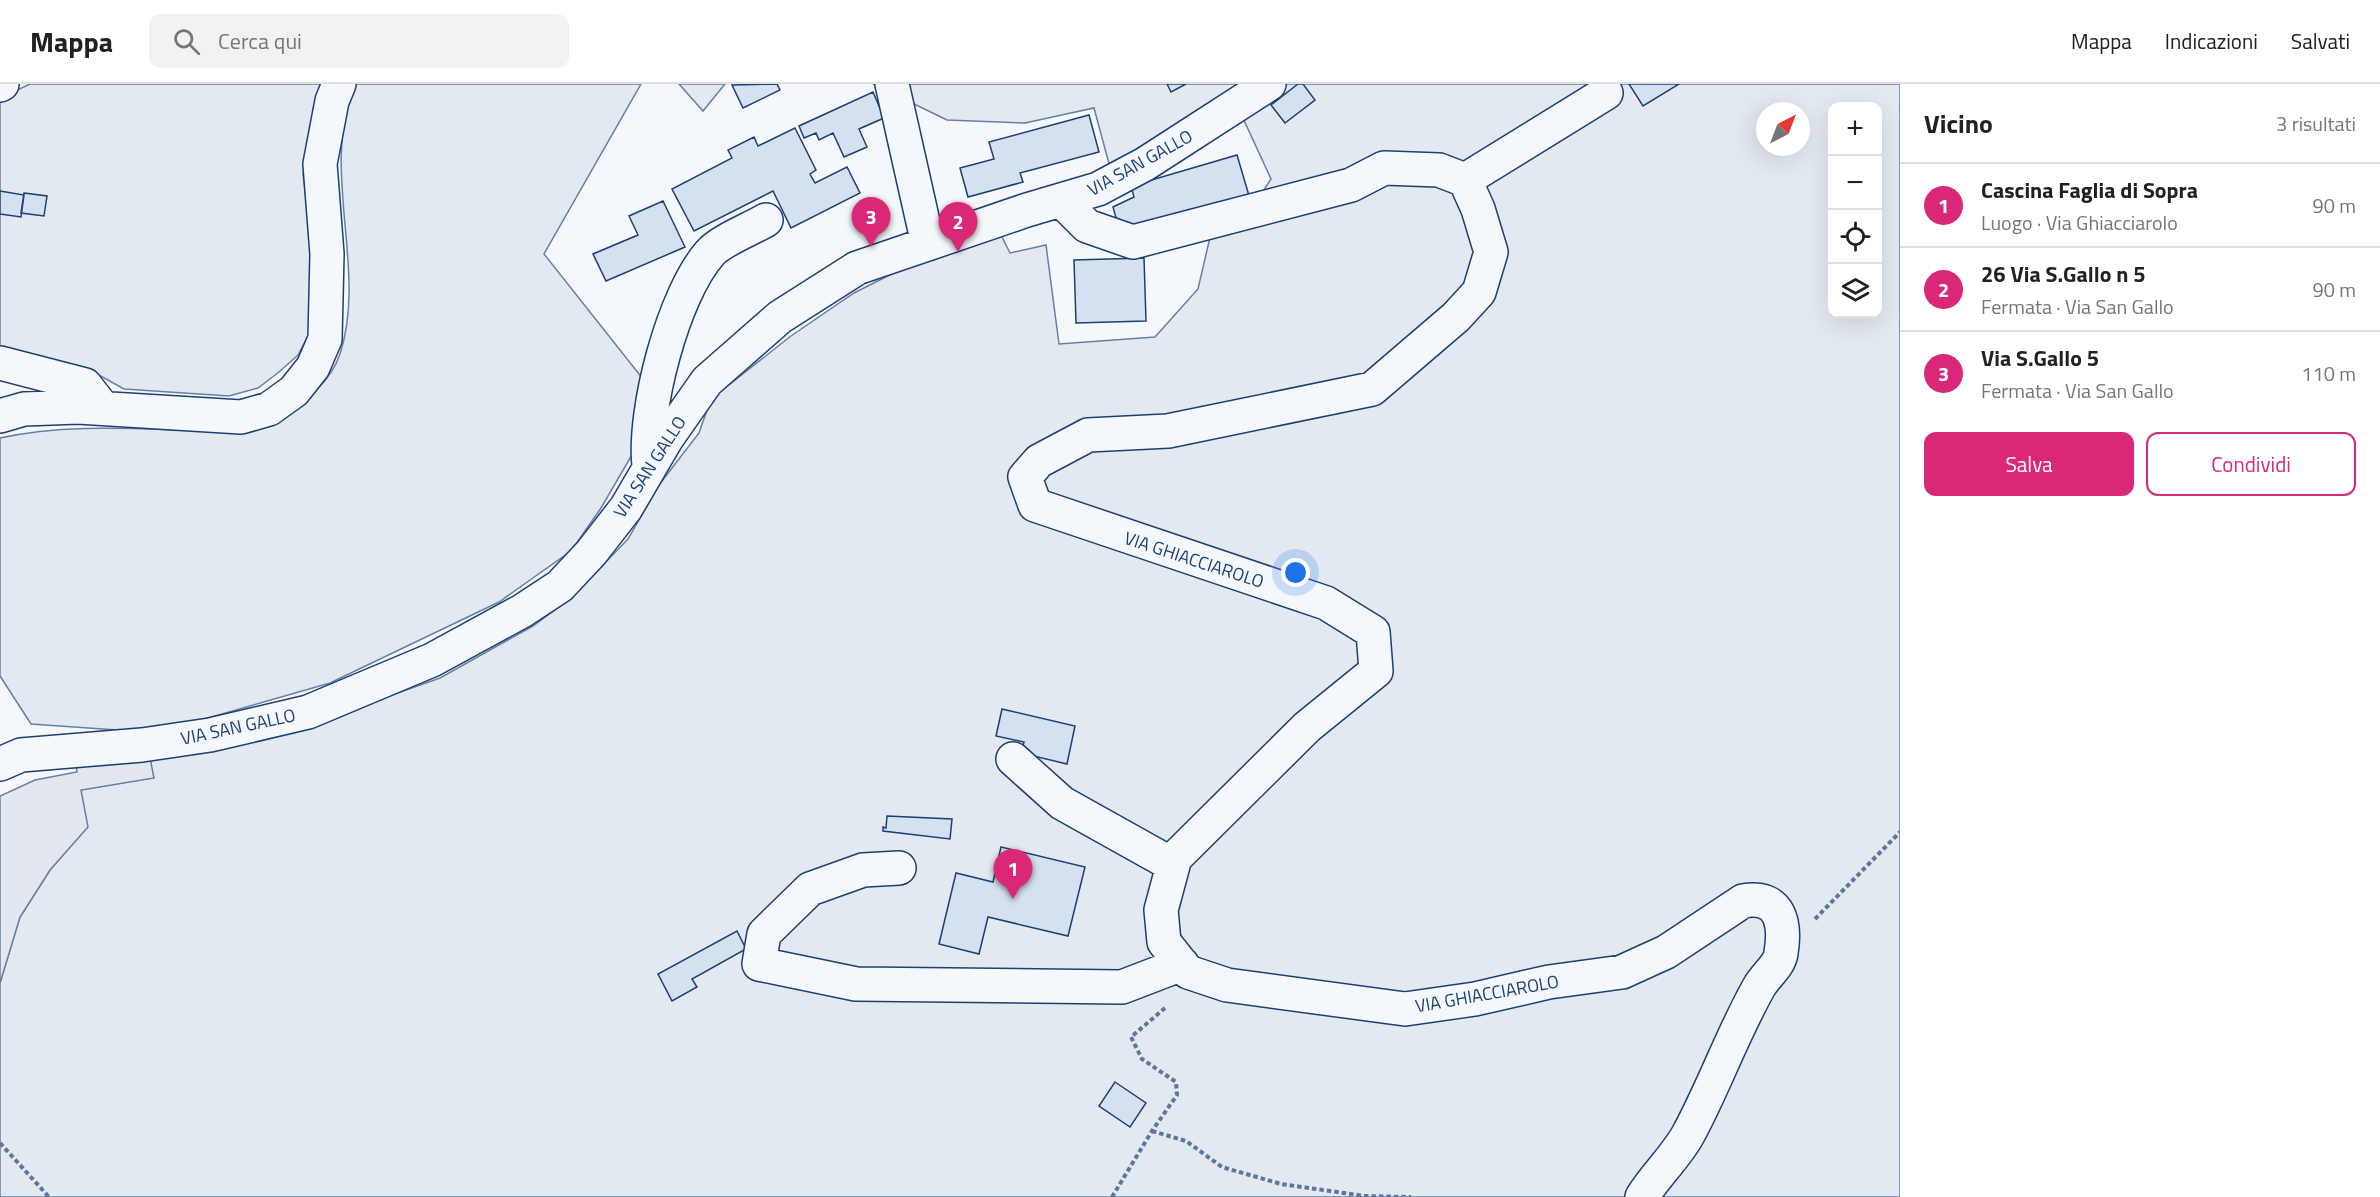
<!DOCTYPE html>
<html lang="it">
<head>
<meta charset="utf-8">
<style>
  :root { --surface:#fff; --page:#f2f2f2; --text:#202124; --muted:#757577; --line:#e0e0e0; --accent:#db2777 }
  body { margin:0; font-family:"Titillium Web",sans-serif; background:var(--page); color:var(--text) }
  .controls { position:absolute; right:18px; top:18px; display:grid; overflow:hidden; border-radius:12px; box-shadow:0 6px 24px #0002 }
  .controls button { width:54px; height:54px; display:grid; place-items:center; padding:0; border:0; border-bottom:2px solid var(--line); background:var(--surface); color:var(--text); font:30px sans-serif }
  .compass { position:absolute; left:1756px; top:18px; width:54px; height:54px; border-radius:50%; background:var(--surface); box-shadow:0 6px 24px #0002; rotate:42deg }
  .you { position:absolute; left:1296px; top:489px; width:21px; height:21px; margin:-15px; border:4px solid #fff; border-radius:50%; background:#1a73e8; box-shadow:0 0 0 9px #1a73e833 }
  .badge { display:grid; place-items:center; width:39px; height:39px; border-radius:50%; background:var(--accent); color:#fff; font-size:20px; font-weight:700 }
  .pin { position:absolute; translate:-50% -50px; filter:drop-shadow(0 2px 3px #0008) }
  .pin::after { content:''; position:absolute; top:32px; width:21px; height:18px; background:inherit; clip-path:polygon(0 0,100% 0,50% 100%) }
  .list { margin:0; padding:0; list-style:none }
  h2 { display:flex; justify-content:space-between; align-items:center; height:78px; margin:0; padding:0 24px; font-size:26px }
  h2 small { font-size:20px; font-weight:400; color:var(--muted) }
  .list li { display:grid; grid-template-columns:39px 1fr auto; gap:18px; align-items:center; box-sizing:border-box; height:84px; padding:0 24px; border-top:2px solid var(--line) }
  .list b { display:block; font-size:22px; white-space:nowrap }
  .list p { margin:0; font-size:20px; white-space:nowrap; color:var(--muted) }
  .list em { font-size:20px; font-style:normal; color:var(--muted) }
  .actions { display:flex; gap:12px; padding:18px 24px }
  .actions a { flex:1; padding:14px 0; border:2px solid var(--accent); border-radius:12px; text-align:center; font-size:21px; color:var(--accent) }
  .actions .main { background:var(--accent); color:#fff }
  .icon { flex:none; width:33px; height:33px; fill:none; stroke:currentColor; stroke-width:2; stroke-linecap:round; stroke-linejoin:round }
  .map { position:relative; flex:none; width:1900px; height:1113px; overflow:hidden }
  header { display:flex; align-items:center; gap:36px; box-sizing:border-box; height:84px; padding:0 30px; background:var(--surface); border-bottom:2px solid var(--line) }
  header strong { font-size:28px }
  nav { display:flex; gap:33px; margin-inline-start:auto; font-size:21px }
  .search { width:420px; height:54px; background:var(--page); display:flex; align-items:center; gap:15px; box-sizing:border-box; padding:0 21px; border-radius:12px; color:var(--muted); font-size:22px }
  main { display:flex }
  aside { flex:1; background:var(--surface) }
  .map>svg:first-child { display:block }
  .green { fill:#e3e9f0; stroke:#687fa3; stroke-width:1.5; fill-rule:evenodd }
  .parking { fill:#e3e8f0; stroke:#687fa3; stroke-width:1.5 }
  .building { fill:#d5e0f0; stroke:#1d3f73; stroke-width:1.5 }
  .lines { fill:none; stroke-linecap:round; stroke-linejoin:round }
  .minor-casing { stroke:#1d3f73; stroke-width:36 }
  .path { stroke:#5e769c; stroke-width:4; stroke-dasharray:4.5 3; stroke-linecap:butt }
  .minor { stroke:#f4f7fb; stroke-width:33 }
  .labels { text-anchor:middle; stroke-width:4.5; stroke-linejoin:round; paint-order:stroke }
  .street-label { font-size:18px; fill:#1d3f73; stroke:#f4f7fb }
</style>
</head>
<body>
<header>
<strong>Mappa</strong>
<div class="search"><svg class="icon" aria-label="search" viewBox="0 0 24 24"><circle cx="10" cy="10" r="6"/><path d="M15 15l6 6"/></svg>Cerca qui</div>
<nav><a>Mappa</a><a>Indicazioni</a><a>Salvati</a></nav>
</header>
<main>
<div class="map">
<svg width="1900" height="1113" viewBox="0 0 1900 1113">
  <rect width="100%" height="100%" fill="#f4f7fb"/>
  <path class="green" d="M 30,0 L 325,0 L 303,90 L 313,170 L 314,225 L 309,250 L 298,271 L 279,288 L 258,304 L 229,312 L 124,305 L 90,286 L 0,265 L 0,14 Z
    M 355,0 L 641,0 L 544,170 L 643,295 L 636,364 L 601,424 L 571,467 L 499,518 L 330,599 L 180,642 L 146,648 L 31,640 L 0,592 L 0,354 C 59,341 121,344 181,346 C 202,346 224,349 244,347 C 256,346 271,335 281,330 C 306,318 331,297 340,270 C 368,184 319,86 355,0 Z
    M 679,0 L 725,0 L 703,27 Z
    M 873,0 L 1249,0 L 1111,87 L 1094,24 L 1025,39 L 947,36 Z
    M 1284,0 L 1900,0 L 1900,1113 L 0,1113 L 0,899 L 20,833 L 50,786 L 87,743 L 80,706 L 153,694 L 149,669 L 324,635 L 440,594 L 533,542 L 572,513 L 628,455 L 659,401 L 699,349 L 711,315 L 791,252 L 854,209 L 953,159 L 1002,153 L 1010,169 L 1046,161 L 1059,260 L 1155,253 L 1198,205 L 1211,149 L 1252,125 L 1271,95 L 1242,32 ZM 1832,22 L 1878,22 L 1878,230 L 1832,230 ZM 1765,27 L 1801,27 L 1801,63 L 1765,63 Z"/>
  <path class="parking" d="M 149,669 L 154,694 L 81,706 L 88,743 L 50,786 L 20,833 L 0,899 L 0,712 L 35,696 L 77,688 L 76,681 Z"/>
  <path class="building" d="M 777,0 L 780,6 L 743,24 L 732,1 Z
    M 1167,0 L 1186,0 L 1171,8 Z
    M 1298,0 L 1303,0 L 1315,16 L 1285,39 L 1271,21 Z
    M 1629,0 L 1679,0 L 1643,22 Z
    M 873,8 L 884,34 L 859,45 L 867,63 L 844,73 L 833,49 L 819,56 L 816,49 L 804,54 L 799,42 Z
    M 1089,31 L 1099,68 L 1020,89 L 1023,98 L 968,113 L 960,84 L 994,75 L 989,58 Z
    M 795,44 L 816,86 L 810,90 L 815,99 L 847,83 L 860,109 L 791,144 L 773,107 L 694,147 L 672,105 L 732,74 L 728,66 L 754,53 L 758,62 Z
    M 1237,71 L 1250,115 L 1132,148 L 1118,141 L 1113,123 L 1134,113 L 1131,102 Z
    M 0,107 L 24,111 L 21,133 L 0,130 Z
    M 24,109 L 47,112 L 44,132 L 21,129 Z
    M 663,117 L 685,163 L 606,197 L 593,170 L 638,151 L 629,132 Z
    M 1144,174 L 1146,237 L 1076,239 L 1074,176 Z
    M 1002,625 L 1075,642 L 1067,680 L 1021,669 L 1024,658 L 996,652 Z
    M 887,732 L 952,735 L 950,755 L 883,747 L 883,743 L 886,744 Z
    M 1001,763 L 1085,783 L 1068,852 L 988,833 L 979,870 L 939,860 L 956,789 L 993,798 Z
    M 737,847 L 746,865 L 692,895 L 697,903 L 672,917 L 658,890 Z
    M 1115,998 L 1146,1019 L 1130,1043 L 1099,1022 Z"/>
  <g class="lines">
    <defs>
      <path id="minor" d="M 892,0 L 928,160
        M 0,1 L 2,0
        M 1465,96 L 1606,9
        M 1062,117 L 1087,142 L 1133,158 L 1351,101 L 1384,84 L 1439,86 L 1465,96 L 1478,125 L 1491,168 L 1479,208 L 1456,233 L 1372,305 L 1168,347 L 1088,351 L 1039,377 L 1025,393 L 1035,421 L 1326,519 L 1373,548 L 1376,587 L 1307,643 L 1175,774 L 1161,826 L 1164,858 L 1188,888 L 1227,901 L 1405,925 L 1475,915 L 1549,898 L 1622,888 L 1666,868 L 1743,817 C 1780,810 1786,839 1781,869 C 1780,881 1765,892 1759,903 C 1733,949 1715,1000 1690,1047 C 1678,1071 1656,1090 1642,1113
        M 0,279 L 85,301 L 103,324
        M 0,332 L 24,325 L 78,323 L 241,333 L 269,325 L 294,307 L 313,283 L 325,255 L 327,170 L 320,80 L 332,17 L 339,0
        M 649,382 C 643,327 673,211 710,169 C 720,157 751,145 766,136
        M 1013,675 L 1062,719 L 1173,781
        M 0,680 L 21,671 L 142,661 L 210,651 L 308,628 L 432,576 L 522,527 L 560,502 L 591,469 L 626,424 L 667,354 L 707,297 L 780,233 L 857,184 L 1027,126 L 1098,105 L 1145,80 L 1269,0
        M 899,784 L 863,786 L 810,805 L 764,850 L 759,880 L 856,900 L 1122,903 L 1182,880"/>
    </defs>
    <use href="#minor" class="minor-casing"/>
    <path class="path" d="M 1815,835 L 1900,748
      M 1152,1047 L 1186,1057 L 1222,1083 L 1281,1100 L 1365,1112 L 1411,1113
      M 0,1059 L 49,1113
      M 1112,1113 L 1152,1047 L 1177,1011 L 1176,998 L 1142,975 L 1131,953 L 1165,924"/>
    <use href="#minor" class="minor"/>
  </g>
  <g class="labels">
    <g class="street-label">
      <text transform="translate(1140 79) rotate(-29)" y="6">VIA SAN GALLO</text>
      <text transform="translate(650 383) rotate(-57)" y="6">VIA SAN GALLO</text>
      <text transform="translate(1194 476) rotate(18)" y="6">VIA GHIACCIAROLO</text>
      <text transform="translate(238 643) rotate(-12)" y="6">VIA SAN GALLO</text>
      <text transform="translate(1487 910) rotate(-10)" y="6">VIA GHIACCIAROLO</text>
    </g>
  </g>
</svg>
<div class="controls">
<button>+</button>
<button>−</button>
<button><svg class="icon" aria-label="locate" viewBox="0 0 24 24"><circle cx="12" cy="12" r="6"/><path d="M12 2v4M12 18v4M2 12h4M18 12h4"/></svg></button>
<button><svg class="icon" aria-label="layers" viewBox="0 0 24 24"><path d="M12 4l9 5-9 5-9-5zM3 14l9 5 9-5"/></svg></button>
</div>
<svg class="compass" viewBox="-18 -18 36 36"><path d="M0-13l5 13h-10z" fill="#e53935"/><path d="M0 13l5-13h-10z" fill="#757577"/></svg>
<div class="you"></div>
<div class="pin badge" style="left:1013px;top:815px">1</div>
<div class="pin badge" style="left:958px;top:168px">2</div>
<div class="pin badge" style="left:871px;top:163px">3</div>
</div>
<aside>
<h2>Vicino<small>3 risultati</small></h2>
<ul class="list">
<li><span class="badge">1</span><div><b>Cascina Faglia di Sopra</b><p>Luogo · Via Ghiacciarolo</p></div><em>90 m</em></li>
<li><span class="badge">2</span><div><b>26 Via S.Gallo n 5</b><p>Fermata · Via San Gallo</p></div><em>90 m</em></li>
<li><span class="badge">3</span><div><b>Via S.Gallo 5</b><p>Fermata · Via San Gallo</p></div><em>110 m</em></li>
</ul>
<div class="actions"><a class="main">Salva</a><a>Condividi</a></div>
</aside>
</main>
</body>
</html>
